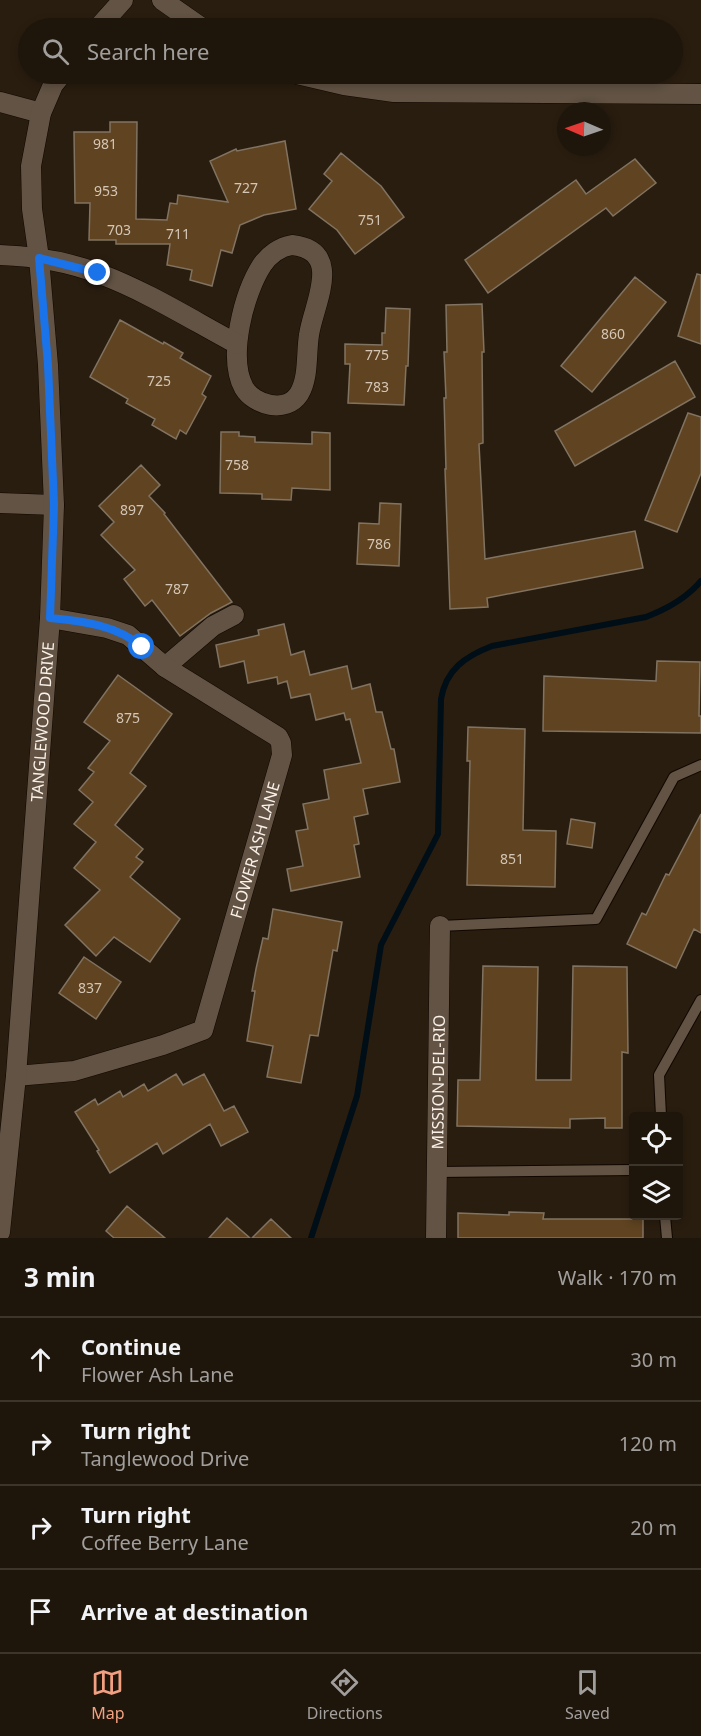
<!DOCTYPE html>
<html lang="en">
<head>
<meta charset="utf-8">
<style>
  :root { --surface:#1f160b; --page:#2c2319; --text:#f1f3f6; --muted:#a19f9d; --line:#3c352c; --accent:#f2a081 }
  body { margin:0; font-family:"Noto Sans",sans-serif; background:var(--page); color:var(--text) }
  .controls { position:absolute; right:18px; bottom:18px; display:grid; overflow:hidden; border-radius:6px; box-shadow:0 3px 9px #0003 }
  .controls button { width:54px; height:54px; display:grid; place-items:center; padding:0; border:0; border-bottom:2px solid var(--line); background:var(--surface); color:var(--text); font:30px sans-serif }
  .compass { position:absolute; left:557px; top:102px; width:54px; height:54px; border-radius:50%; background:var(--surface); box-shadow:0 3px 9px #0003; rotate:272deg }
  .stop { position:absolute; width:18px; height:18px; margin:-14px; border:4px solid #1a73e8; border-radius:50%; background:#fff }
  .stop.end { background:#1a73e8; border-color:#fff; box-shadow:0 2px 6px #0008 }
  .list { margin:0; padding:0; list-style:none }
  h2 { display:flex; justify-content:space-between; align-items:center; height:78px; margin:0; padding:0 24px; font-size:26px }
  h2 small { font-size:20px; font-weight:400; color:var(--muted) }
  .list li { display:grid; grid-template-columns:39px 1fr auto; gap:18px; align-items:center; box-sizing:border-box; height:84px; padding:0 24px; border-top:2px solid var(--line) }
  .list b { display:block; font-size:22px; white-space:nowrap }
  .list p { margin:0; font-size:20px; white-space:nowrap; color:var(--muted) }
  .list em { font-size:20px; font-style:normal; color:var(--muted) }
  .icon { flex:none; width:33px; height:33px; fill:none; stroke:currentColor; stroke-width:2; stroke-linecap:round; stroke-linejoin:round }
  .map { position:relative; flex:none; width:701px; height:1238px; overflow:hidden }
  .search { position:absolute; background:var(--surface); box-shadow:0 3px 9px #0003; left:18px; right:18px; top:18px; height:66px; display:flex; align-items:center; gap:15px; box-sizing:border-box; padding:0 21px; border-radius:33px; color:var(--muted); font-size:22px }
  .sheet { height:414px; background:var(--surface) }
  nav { display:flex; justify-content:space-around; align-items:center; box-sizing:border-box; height:84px; border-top:2px solid var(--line); background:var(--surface); font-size:16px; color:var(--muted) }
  nav a { display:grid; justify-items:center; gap:3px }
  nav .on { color:var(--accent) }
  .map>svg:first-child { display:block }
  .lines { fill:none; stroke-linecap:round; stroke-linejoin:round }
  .stream { stroke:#000e17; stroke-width:6 }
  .building { fill:#604421; stroke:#817362; stroke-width:1.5 }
  .service-casing { stroke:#110700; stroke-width:12 }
  .minor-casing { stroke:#110700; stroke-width:21 }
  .service { stroke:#625344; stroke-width:10 }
  .minor { stroke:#625344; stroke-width:20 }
  .route { stroke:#1a73e8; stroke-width:8 }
  .labels { text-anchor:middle; stroke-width:4.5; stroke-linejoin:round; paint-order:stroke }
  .number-label { font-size:14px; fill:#d4c6b6 }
  .street-label { font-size:16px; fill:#faf1e8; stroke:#1f1306 }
</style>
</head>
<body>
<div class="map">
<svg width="701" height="1238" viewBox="0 0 701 1238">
  <rect width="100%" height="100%" fill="#291d0f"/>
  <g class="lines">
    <path class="stream" d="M 311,1238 L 357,1096 L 381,945 L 438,834 L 441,699 C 446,669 466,656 492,646 L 646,617 C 667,609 686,599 701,581"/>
  </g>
  <path class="building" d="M 110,122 L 137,122 L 136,219 L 167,220 L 170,203 L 177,204 L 178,195 L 228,202 L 210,161 L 236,149 L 237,151 L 285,141 L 296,209 L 264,215 L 240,225 L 232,253 L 221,250 L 212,286 L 190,280 L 192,270 L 167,265 L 170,244 L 116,244 L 116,240 L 89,240 L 90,203 L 75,203 L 74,132 L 110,132 Z
    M 341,153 L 381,186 L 404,217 L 355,254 L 337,230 L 309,209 L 332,181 L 324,174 Z
    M 635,159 L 656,183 L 613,216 L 606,208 L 488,293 L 465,260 L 576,180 L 586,194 Z
    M 697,274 L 701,275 L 701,344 L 678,336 Z
    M 635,277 L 666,302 L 592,392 L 561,366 Z
    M 482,304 L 484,352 L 482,352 L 483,443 L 479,444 L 485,559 L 635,531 L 643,568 L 487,598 L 488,607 L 450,609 L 445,469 L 446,469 L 444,398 L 446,398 L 444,352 L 447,352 L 446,305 Z
    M 386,308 L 410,309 L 408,366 L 406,366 L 404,405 L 348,403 L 350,364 L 345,364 L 345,344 L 382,345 L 382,333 L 385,333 Z
    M 120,320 L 163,344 L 164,342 L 183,353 L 180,358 L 211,376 L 202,394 L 206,397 L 186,434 L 180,430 L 176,439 L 152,425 L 155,419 L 126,403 L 128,399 L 90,377 Z
    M 675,361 L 695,397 L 575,466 L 555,431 Z
    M 688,413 L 701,417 L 701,473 L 677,532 L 645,520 Z
    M 221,432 L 239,432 L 239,436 L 255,437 L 255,442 L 312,444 L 312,432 L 330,433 L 330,490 L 292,488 L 291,500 L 262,499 L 262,494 L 220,493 Z
    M 141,465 L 160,485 L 149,496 L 165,513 L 164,514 L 232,602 L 211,613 L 180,636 L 152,600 L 145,606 L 124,579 L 135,570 L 101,535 L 114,522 L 99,506 Z
    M 380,503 L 401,504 L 399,566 L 357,564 L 359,523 L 379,524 Z
    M 284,624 L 291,655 L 304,651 L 310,675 L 347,666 L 352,689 L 370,684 L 376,712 L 382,712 L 391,749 L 394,749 L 400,782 L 363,789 L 368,814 L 354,817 L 359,844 L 354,845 L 360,877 L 291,891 L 287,869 L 303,866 L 296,831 L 308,829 L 303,804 L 329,799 L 324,770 L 361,763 L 350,719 L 346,720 L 344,713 L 316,720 L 310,694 L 291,698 L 287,681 L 278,684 L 277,677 L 248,683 L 244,661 L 220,667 L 216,645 L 259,635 L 258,630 Z
    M 657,661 L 700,662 L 699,716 L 701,716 L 701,733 L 543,731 L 544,676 L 656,681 Z
    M 118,675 L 172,714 L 130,773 L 146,786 L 115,825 L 143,849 L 136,857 L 143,862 L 130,877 L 180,919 L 150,962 L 114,937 L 96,956 L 65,925 L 100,890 L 74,868 L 96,842 L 74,824 L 93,802 L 79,790 L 94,772 L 88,768 L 110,741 L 84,722 Z
    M 468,727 L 525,729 L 523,830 L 556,831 L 555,887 L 467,885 L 470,761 L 467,761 Z
    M 701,814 L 701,933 L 694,929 L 676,968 L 627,944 L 642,913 L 646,915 L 666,874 L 669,875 Z
    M 571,819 L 595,823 L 592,848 L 567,844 Z
    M 273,909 L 342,922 L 337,951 L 333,950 L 318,1036 L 310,1035 L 301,1083 L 267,1077 L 273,1046 L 247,1041 L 255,991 L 252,991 L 256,969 L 263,938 L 268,939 Z
    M 84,957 L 121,982 L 96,1019 L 59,993 Z
    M 483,966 L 538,967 L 536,1080 L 571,1080 L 573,966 L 627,967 L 628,1053 L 622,1052 L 622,1128 L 605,1128 L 605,1118 L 570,1119 L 570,1128 L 457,1126 L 458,1080 L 480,1080 Z
    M 176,1074 L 183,1085 L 204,1074 L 224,1111 L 234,1106 L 248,1132 L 221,1146 L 210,1124 L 163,1154 L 157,1143 L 110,1173 L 97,1151 L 99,1150 L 75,1112 L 95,1099 L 98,1105 L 120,1091 L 123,1097 L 144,1084 L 148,1091 Z
    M 127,1206 L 165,1238 L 114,1238 L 106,1231 Z
    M 509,1212 L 544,1213 L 543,1219 L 643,1219 L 643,1238 L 458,1238 L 458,1213 L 509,1215 Z
    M 227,1218 L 250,1238 L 209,1238 Z
    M 271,1219 L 291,1238 L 252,1238 Z"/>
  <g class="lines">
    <defs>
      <path id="service" d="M 440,926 L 596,919 L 674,777 L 701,765
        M 661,1116 L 659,1075 L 701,1000
        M 437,1172 L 634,1170
        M 665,1216 L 667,1238"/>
      <g id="minor">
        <path d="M 162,0 L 202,28"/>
        <path d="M 98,28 L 123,0"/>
        <path d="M 297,74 L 344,85 L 394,92 L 701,94"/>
        <path d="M 0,102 L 41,113"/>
        <path d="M 292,245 C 345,251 313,305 309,335 C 306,353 309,378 299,394 C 286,414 254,405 244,388 C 227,357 244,293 262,265 C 269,255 280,247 292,245 Z"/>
        <path d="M 0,255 C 33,256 69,262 100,274 C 148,292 192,320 237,344"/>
        <path d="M 0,503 L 54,505"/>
        <path d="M 165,667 L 213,626 L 234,615"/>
        <path id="s1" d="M 16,1076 L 74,1071 L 163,1045 L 203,1030 L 282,755 L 281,743 L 278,737 L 165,667 L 128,635 L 107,628 L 50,618"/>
        <path id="s2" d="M 0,1232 L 16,1076 L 50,618 L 54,505 L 48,365 L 39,258 L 32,209 L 31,166 L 41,113 L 53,85 L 62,74"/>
        <path id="s3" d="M 436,1238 L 440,926"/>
      </g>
    </defs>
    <use href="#service" class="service-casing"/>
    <use href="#minor" class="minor-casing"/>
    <use href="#service" class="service"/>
    <use href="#minor" class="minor"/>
  </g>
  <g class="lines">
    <path class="route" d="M 98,273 L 39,258 L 48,365 L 54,505 L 50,618 C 82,621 117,625 142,647"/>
  </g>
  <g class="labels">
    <g class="number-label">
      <text x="105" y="149">981</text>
      <text x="246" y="193">727</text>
      <text x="106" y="196">953</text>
      <text x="370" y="225">751</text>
      <text x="119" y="235">703</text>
      <text x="178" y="239">711</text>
      <text x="613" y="339">860</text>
      <text x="377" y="360">775</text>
      <text x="159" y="386">725</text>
      <text x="377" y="392">783</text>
      <text x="237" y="470">758</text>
      <text x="132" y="515">897</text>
      <text x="379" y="549">786</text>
      <text x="177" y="594">787</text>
      <text x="128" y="723">875</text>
      <text x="512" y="864">851</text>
      <text x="90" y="993">837</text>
    </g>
    <g class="street-label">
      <text dy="6" stroke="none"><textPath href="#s2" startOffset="512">TANGLEWOOD DRIVE</textPath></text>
      <text dy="6" stroke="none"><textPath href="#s1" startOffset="381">FLOWER ASH LANE</textPath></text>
      <text dy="6" stroke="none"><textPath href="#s3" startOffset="156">MISSION-DEL-RIO</textPath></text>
    </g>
  </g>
</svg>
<div class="controls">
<button><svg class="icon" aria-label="locate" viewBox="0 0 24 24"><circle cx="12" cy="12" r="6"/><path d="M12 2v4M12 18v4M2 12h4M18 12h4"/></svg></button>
<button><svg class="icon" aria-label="layers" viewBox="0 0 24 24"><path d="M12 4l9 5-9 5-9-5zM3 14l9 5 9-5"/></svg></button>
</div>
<svg class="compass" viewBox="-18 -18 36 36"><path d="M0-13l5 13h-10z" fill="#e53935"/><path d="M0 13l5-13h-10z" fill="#a19f9d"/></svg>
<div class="stop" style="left:142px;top:647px"></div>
<div class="stop end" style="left:98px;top:273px"></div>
<div class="search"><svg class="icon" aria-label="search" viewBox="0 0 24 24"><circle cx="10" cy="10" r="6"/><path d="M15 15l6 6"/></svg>Search here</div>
</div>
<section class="sheet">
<h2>3 min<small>Walk · 170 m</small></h2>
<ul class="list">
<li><svg class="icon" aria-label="ahead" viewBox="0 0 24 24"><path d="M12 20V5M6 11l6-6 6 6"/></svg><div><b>Continue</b><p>Flower Ash Lane</p></div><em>30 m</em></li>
<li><svg class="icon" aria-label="right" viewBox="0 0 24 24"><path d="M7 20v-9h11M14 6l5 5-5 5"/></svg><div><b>Turn right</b><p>Tanglewood Drive</p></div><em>120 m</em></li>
<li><svg class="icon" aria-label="right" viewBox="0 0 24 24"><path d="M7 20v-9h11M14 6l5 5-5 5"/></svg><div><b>Turn right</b><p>Coffee Berry Lane</p></div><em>20 m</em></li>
<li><svg class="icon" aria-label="arrive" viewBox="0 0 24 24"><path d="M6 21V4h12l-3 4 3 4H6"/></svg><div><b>Arrive at destination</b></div></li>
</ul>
</section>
<nav>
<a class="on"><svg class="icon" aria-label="map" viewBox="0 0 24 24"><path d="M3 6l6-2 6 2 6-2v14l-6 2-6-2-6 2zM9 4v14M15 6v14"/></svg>Map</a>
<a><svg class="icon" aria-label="directions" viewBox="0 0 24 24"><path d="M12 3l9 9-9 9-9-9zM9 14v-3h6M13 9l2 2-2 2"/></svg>Directions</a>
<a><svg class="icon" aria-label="saved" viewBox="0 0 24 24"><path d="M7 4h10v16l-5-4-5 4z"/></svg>Saved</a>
</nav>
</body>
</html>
